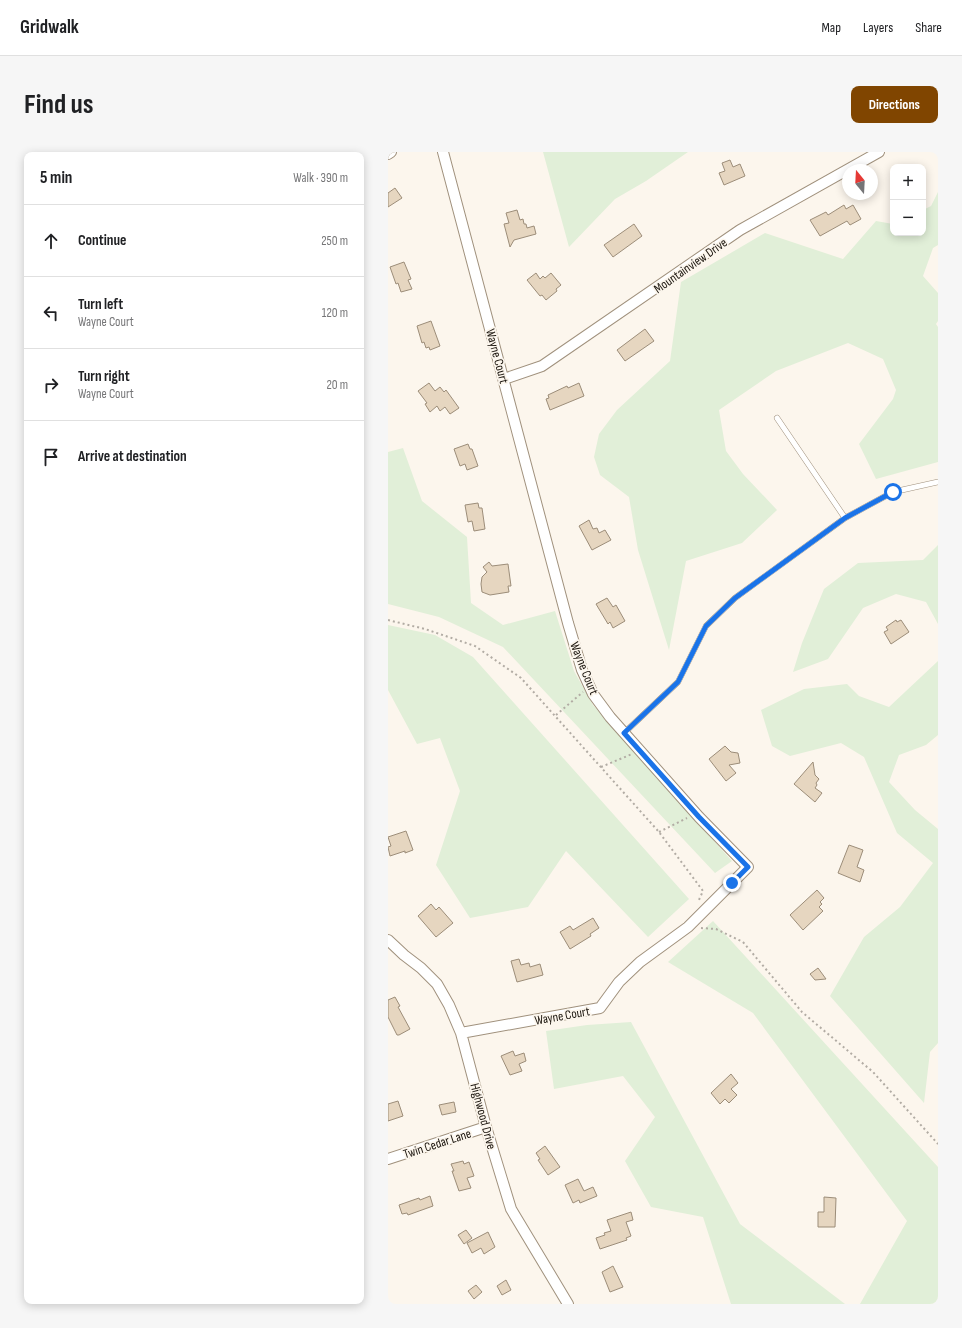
<!DOCTYPE html>
<html lang="en">
<head>
<meta charset="utf-8">
<style>
  :root { --surface:#fff; --page:#f6f6f6; --text:#202124; --muted:#757577; --line:#e0e0e0; --accent:#804500 }
  body { margin:0; font-family:"Sofia Sans Condensed",sans-serif; background:var(--page); color:var(--text) }
  .controls { position:absolute; right:12px; top:12px; display:grid; overflow:hidden; border-radius:8px; box-shadow:0 2px 10px #0003 }
  .controls button { width:36px; height:36px; display:grid; place-items:center; padding:0; border:0; border-bottom:1px solid var(--line); background:var(--surface); color:var(--text); font:20px sans-serif }
  .compass { position:absolute; left:454px; top:12px; width:36px; height:36px; border-radius:50%; background:var(--surface); box-shadow:0 2px 10px #0003; rotate:342deg }
  .stop { position:absolute; width:12px; height:12px; margin:-9px; border:3px solid #1a73e8; border-radius:50%; background:#fff }
  .stop.end { background:#1a73e8; border-color:#fff; box-shadow:0 1px 4px #0008 }
  .list { margin:0; padding:0; list-style:none }
  h2 { display:flex; justify-content:space-between; align-items:center; height:52px; margin:0; padding:0 16px; font-size:17px }
  h2 small { font-size:13px; font-weight:400; color:var(--muted) }
  .list li { display:grid; grid-template-columns:26px 1fr auto; gap:12px; align-items:center; box-sizing:border-box; height:72px; padding:0 16px; border-top:1px solid var(--line) }
  .list b { display:block; font-size:15px; white-space:nowrap }
  .list p { margin:0; font-size:13px; white-space:nowrap; color:var(--muted) }
  .list em { font-size:13px; font-style:normal; color:var(--muted) }
  .icon { flex:none; width:22px; height:22px; fill:none; stroke:currentColor; stroke-width:2; stroke-linecap:round; stroke-linejoin:round }
  .map { position:relative; flex:none; width:550px; height:1152px; overflow:hidden; border-radius:8px }
  header { display:flex; align-items:center; gap:24px; box-sizing:border-box; height:56px; padding:0 20px; background:var(--surface); border-bottom:1px solid var(--line) }
  header strong { font-size:19px }
  nav { display:flex; gap:22px; margin-inline-start:auto; font-size:14px }
  .intro { display:flex; align-items:center; justify-content:space-between; box-sizing:border-box; height:96px; padding:0 24px }
  h1 { margin:0; font-size:28px }
  .button { padding:10px 18px; border-radius:8px; background:var(--accent); color:#fff; font-size:14px; font-weight:700 }
  main { display:flex; gap:24px; padding:0 24px }
  aside { flex:1; background:var(--surface); border-radius:8px; box-shadow:0 2px 10px #0003 }
  .map>svg:first-child { display:block }
  .green { fill:#e1efd8 }
  .building { fill:#e6d6c0; stroke:#9c8d79 }
  .lines { fill:none; stroke-linecap:round; stroke-linejoin:round }
  .service-casing { stroke:#a0917d; stroke-width:6 }
  .minor-casing { stroke:#a0917d; stroke-width:12 }
  .path { stroke:#b2aca4; stroke-width:2; stroke-dasharray:2 3; stroke-linecap:butt }
  .service { stroke:#fff; stroke-width:5 }
  .minor { stroke:#fff; stroke-width:10 }
  .route { stroke:#1a73e8; stroke-width:5 }
  .labels { text-anchor:middle; stroke-width:3.5; stroke-linejoin:round; paint-order:stroke }
  .street-label { font-size:13px; fill:#1a140d; stroke:#fcf6ed }
</style>
</head>
<body>
<header>
<strong>Gridwalk</strong>
<nav><a>Map</a><a>Layers</a><a>Share</a></nav>
</header>
<div class="intro"><h1>Find us</h1><a class="button">Directions</a></div>
<main>
<aside>
<h2>5 min<small>Walk · 390 m</small></h2>
<ul class="list">
<li><svg class="icon" aria-label="ahead" viewBox="0 0 24 24"><path d="M12 20V5M6 11l6-6 6 6"/></svg><div><b>Continue</b></div><em>250 m</em></li>
<li><svg class="icon" aria-label="left" viewBox="0 0 24 24"><path d="M17 20v-9H6M10 6l-5 5 5 5"/></svg><div><b>Turn left</b><p>Wayne Court</p></div><em>120 m</em></li>
<li><svg class="icon" aria-label="right" viewBox="0 0 24 24"><path d="M7 20v-9h11M14 6l5 5-5 5"/></svg><div><b>Turn right</b><p>Wayne Court</p></div><em>20 m</em></li>
<li><svg class="icon" aria-label="arrive" viewBox="0 0 24 24"><path d="M6 21V4h12l-3 4 3 4H6"/></svg><div><b>Arrive at destination</b></div></li>
</ul>
</aside>
<div class="map">
<svg width="550" height="1152" viewBox="0 0 550 1152">
  <rect width="100%" height="100%" fill="#fcf6ed"/>
  <path class="green" d="M 155,0 L 300,0 L 258,29 L 227,47 L 181,95 Z
    M 550,40 L 550,93 L 545,96 L 535,124 L 550,141 L 550,169 L 548,172 L 550,175 L 550,310 L 488,327 L 471,292 L 505,247 L 508,238 L 495,207 L 460,191 L 388,219 L 331,258 L 338,299 L 355,322 L 389,358 L 354,391 L 298,409 L 281,498 L 250,398 L 241,345 L 212,323 L 206,305 L 211,282 L 229,258 L 282,209 L 293,130 L 377,81 L 455,107 L 488,69 L 505,72 L 505,81 L 535,81 L 535,58 L 543,54 Z
    M 15,296 L 34,349 L 79,385 L 83,451 L 115,473 L 167,459 L 186,519 L 205,553 L 344,709 L 327,721 L 115,495 L 51,465 L 0,452 L 0,300 Z
    M 550,393 L 550,472 L 538,450 L 508,442 L 475,456 L 440,507 L 405,520 L 414,491 L 436,437 L 470,411 L 535,408 Z
    M 0,473 L 47,483 L 85,505 L 301,747 L 260,785 L 178,699 L 140,755 L 82,766 L 48,713 L 72,639 L 52,586 L 29,592 L 0,538 Z
    M 550,509 L 550,583 L 538,593 L 511,603 L 501,630 L 527,658 L 550,677 L 550,891 L 542,900 L 536,951 L 442,844 L 476,785 L 512,755 L 545,711 L 509,681 L 476,605 L 453,591 L 402,604 L 384,594 L 373,558 L 416,537 L 459,532 L 471,544 L 501,555 Z
    M 325,769 L 550,1015 L 550,1152 L 472,1152 L 519,1069 L 365,861 L 280,810 Z
    M 243,870 L 352,1072 L 457,1152 L 343,1152 L 315,1065 L 263,1055 L 237,1009 L 267,965 L 235,924 L 166,937 L 158,879 L 199,873 Z"/>
  <path class="building" d="M 342,8 L 345,15 L 352,12 L 357,24 L 336,33 L 331,21 L 337,19 L 334,11 Z
    M 7,36 L 14,46 L 0,55 L 0,41 Z
    M 456,53 L 458,57 L 465,53 L 473,67 L 462,73 L 459,69 L 432,84 L 422,68 L 438,60 L 440,63 Z
    M 129,58 L 132,68 L 135,67 L 136,72 L 138,72 L 139,76 L 146,74 L 148,82 L 126,88 L 122,95 L 116,72 L 121,71 L 118,61 Z
    M 246,72 L 254,84 L 225,105 L 216,93 Z
    M 16,110 L 23,127 L 20,128 L 24,137 L 13,140 L 10,131 L 8,132 L 2,115 Z
    M 148,121 L 152,127 L 155,124 L 157,126 L 163,121 L 173,133 L 168,137 L 169,139 L 158,148 L 154,143 L 152,144 L 139,128 Z
    M 43,169 L 52,194 L 42,198 L 41,195 L 38,196 L 36,190 L 34,191 L 29,174 Z
    M 257,177 L 266,189 L 237,209 L 229,198 Z
    M 41,231 L 47,239 L 52,235 L 56,240 L 58,238 L 71,256 L 62,262 L 57,255 L 52,259 L 49,254 L 42,260 L 37,252 L 39,251 L 30,239 Z
    M 191,231 L 196,244 L 162,258 L 158,247 L 161,246 L 160,243 L 179,234 L 180,236 Z
    M 80,292 L 82,297 L 84,297 L 90,314 L 79,318 L 77,312 L 72,314 L 66,297 Z
    M 90,351 L 91,356 L 94,356 L 97,377 L 86,379 L 84,369 L 80,370 L 77,353 Z
    M 201,368 L 205,377 L 209,376 L 211,381 L 217,378 L 223,388 L 204,398 L 191,374 Z
    M 101,410 L 104,414 L 120,412 L 123,434 L 120,434 L 121,440 L 102,443 L 94,440 L 93,432 L 94,425 L 99,420 L 95,415 Z
    M 219,446 L 225,455 L 228,453 L 237,469 L 225,476 L 222,470 L 220,472 L 208,452 Z
    M 508,468 L 509,470 L 513,468 L 521,480 L 503,492 L 496,480 L 500,478 L 498,475 Z
    M 337,594 L 343,600 L 350,601 L 352,611 L 341,613 L 348,621 L 338,629 L 321,607 Z
    M 425,610 L 427,623 L 431,627 L 428,631 L 429,633 L 427,636 L 434,641 L 427,650 L 406,632 Z
    M 18,679 L 25,698 L 17,701 L 17,699 L 2,704 L 0,695 L 3,694 L 0,685 Z
    M 461,693 L 475,698 L 469,715 L 476,718 L 472,730 L 450,721 Z
    M 429,738 L 436,746 L 432,750 L 434,752 L 431,755 L 435,759 L 415,778 L 402,763 Z
    M 43,752 L 48,758 L 51,755 L 65,771 L 48,785 L 30,764 Z
    M 205,766 L 211,776 L 202,782 L 203,784 L 182,797 L 172,780 L 182,774 L 185,778 Z
    M 131,807 L 133,813 L 141,811 L 142,815 L 152,812 L 155,823 L 129,830 L 123,809 Z
    M 430,816 L 438,827 L 427,828 L 422,822 Z
    M 7,845 L 12,854 L 10,855 L 22,877 L 11,883 L 9,883 L 0,865 L 0,848 Z
    M 125,899 L 127,904 L 136,901 L 138,909 L 131,912 L 134,919 L 122,923 L 113,904 Z
    M 343,922 L 350,931 L 343,937 L 349,943 L 341,951 L 337,947 L 332,952 L 323,941 Z
    M 10,949 L 15,964 L 0,969 L 0,952 Z
    M 66,950 L 68,960 L 54,963 L 51,953 Z
    M 157,994 L 172,1015 L 160,1023 L 150,1008 L 152,1007 L 148,1001 Z
    M 75,1009 L 76,1012 L 81,1010 L 86,1024 L 79,1026 L 83,1036 L 71,1039 L 64,1019 L 66,1019 L 63,1012 Z
    M 190,1027 L 196,1039 L 205,1035 L 209,1044 L 192,1051 L 191,1048 L 185,1051 L 177,1033 Z
    M 42,1044 L 45,1054 L 20,1063 L 19,1061 L 14,1062 L 11,1053 L 31,1046 L 32,1048 Z
    M 436,1045 L 448,1046 L 447,1075 L 430,1075 L 430,1060 L 436,1060 Z
    M 243,1060 L 245,1068 L 238,1070 L 243,1084 L 238,1086 L 239,1088 L 212,1097 L 208,1086 L 217,1083 L 216,1081 L 223,1079 L 219,1068 Z
    M 78,1078 L 84,1086 L 76,1092 L 70,1083 Z
    M 100,1080 L 107,1095 L 96,1102 L 93,1096 L 84,1101 L 79,1091 Z
    M 225,1114 L 235,1135 L 222,1140 L 214,1120 Z
    M 118,1128 L 123,1138 L 114,1143 L 109,1134 Z
    M 88,1133 L 94,1140 L 86,1147 L 80,1139 Z"/>
  <g class="lines">
    <defs>
      <path id="service" d="M 389,266 L 457,366
        M 236,581 L 290,530 L 318,474 L 347,446 L 457,366 L 505,340 L 550,330"/>
      <path id="minor" d="M 55,0 L 180,471 L 194,518 L 205,542 L 222,565 L 311,665 L 360,715 L 300,775 L 252,810 L 231,830 L 212,856 L 73,881
        M 0,2 L 3,0
        M 116,227 L 154,214 L 352,78 L 491,0
        M 0,788 L 16,803 L 33,816 L 49,832 L 61,853 L 73,881 L 98,975 L 123,1057 L 180,1152
        M 0,1007 L 98,975"/>
    </defs>
    <use href="#service" class="service-casing"/>
    <use href="#minor" class="minor-casing"/>
    <path class="path" d="M 0,468 L 37,477 L 87,494 L 133,526 L 271,680 L 315,739 L 310,750
      M 168,563 L 195,540
      M 213,615 L 244,602
      M 271,680 L 299,666
      M 313,776 L 328,777 L 355,790 L 414,860 L 485,920 L 550,992"/>
    <use href="#service" class="service"/>
    <use href="#minor" class="minor"/>
  </g>
  <g class="lines">
    <path class="route" d="M 344,731 L 360,715 L 311,665 L 236,581 L 290,530 L 318,474 L 347,446 L 457,366 L 505,340"/>
  </g>
  <g class="labels">
    <g class="street-label">
      <text transform="translate(302 113) rotate(-35)" y="5">Mountainview Drive</text>
      <text transform="translate(110 204) rotate(75)" y="5">Wayne Court</text>
      <text transform="translate(197 516) rotate(68)" y="5">Wayne Court</text>
      <text transform="translate(174 863) rotate(-10)" y="5">Wayne Court</text>
      <text transform="translate(96 964) rotate(75)" y="5">Highwood Drive</text>
      <text transform="translate(49 991) rotate(-18)" y="5">Twin Cedar Lane</text>
    </g>
  </g>
</svg>
<div class="controls">
<button>+</button>
<button>−</button>
</div>
<svg class="compass" viewBox="-18 -18 36 36"><path d="M0-13l5 13h-10z" fill="#e53935"/><path d="M0 13l5-13h-10z" fill="#757577"/></svg>
<div class="stop" style="left:505px;top:340px"></div>
<div class="stop end" style="left:344px;top:731px"></div>
</div>
</main>
</body>
</html>
